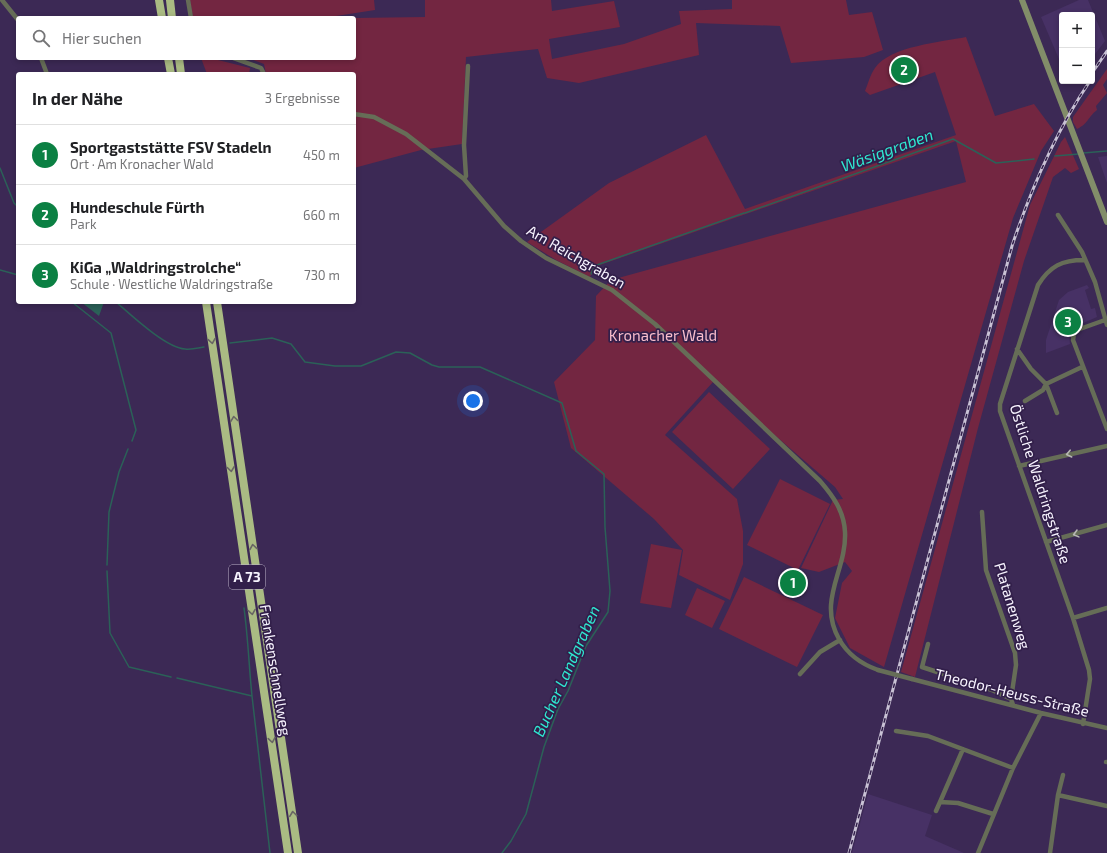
<!DOCTYPE html>
<html lang="de">
<head>
<meta charset="utf-8">
<style>
  :root { --surface:#fff; --page:#f2f2f2; --text:#202124; --muted:#757577; --line:#e0e0e0; --accent:#0b8043 }
  body { margin:0; font-family:"Exo 2",sans-serif; background:var(--page); color:var(--text) }
  .controls { position:absolute; right:12px; top:12px; display:grid; overflow:hidden; border-radius:4px; box-shadow:0 2px 6px #0003 }
  .controls button { width:36px; height:36px; display:grid; place-items:center; padding:0; border:0; border-bottom:1px solid var(--line); background:var(--surface); color:var(--text); font:20px sans-serif }
  .you { position:absolute; left:473px; top:401px; width:14px; height:14px; margin:-10px; border:3px solid #fff; border-radius:50%; background:#1a73e8; box-shadow:0 0 0 6px #1a73e833 }
  .badge { display:grid; place-items:center; width:26px; height:26px; border-radius:50%; background:var(--accent); color:#fff; font-size:13px; font-weight:700 }
  .pin { position:absolute; translate:-50% -50%; border:2px solid #fff; box-shadow:0 1px 4px #0006 }
  .list { margin:0; padding:0; list-style:none }
  h2 { display:flex; justify-content:space-between; align-items:center; height:52px; margin:0; padding:0 16px; font-size:17px }
  h2 small { font-size:13px; font-weight:400; color:var(--muted) }
  .list li { display:grid; grid-template-columns:26px 1fr auto; gap:12px; align-items:center; box-sizing:border-box; height:60px; padding:0 16px; border-top:1px solid var(--line) }
  .list b { display:block; font-size:15px; white-space:nowrap }
  .list p { margin:0; font-size:13px; white-space:nowrap; color:var(--muted) }
  .list em { font-size:13px; font-style:normal; color:var(--muted) }
  .icon { flex:none; width:22px; height:22px; fill:none; stroke:currentColor; stroke-width:2; stroke-linecap:round; stroke-linejoin:round }
  .map { position:relative; flex:none; width:1107px; height:853px; overflow:hidden }
  .search { position:absolute; background:var(--surface); box-shadow:0 2px 6px #0003; left:16px; top:16px; width:340px; height:44px; display:flex; align-items:center; gap:10px; box-sizing:border-box; padding:0 14px; border-radius:4px; color:var(--muted); font-size:15px }
  .panel { position:absolute; background:var(--surface); box-shadow:0 2px 6px #0003; left:16px; top:72px; width:340px; height:232px; border-radius:4px }
  .map>svg:first-child { display:block }
  .built { fill:#473165 }
  .green { fill:#732641 }
  .water { fill:#2b6158 }
  .lines { fill:none; stroke-linecap:round; stroke-linejoin:round }
  .stream { stroke:#2b6158; stroke-width:1.5 }
  .street { stroke:#666d57; stroke-width:4.5 }
  .secondary { stroke:#828d69; stroke-width:6 }
  .highway { stroke:#aabb83; stroke-width:8 }
  .rail-casing { stroke:#c9c2d5; stroke-width:3 }
  .rail { stroke:#321f4a; stroke-width:1.5; stroke-dasharray:4.5; stroke-linecap:butt }
  .street-bridge { stroke:#666d57; stroke-width:4.5 }
  .oneway { stroke:#686564 }
  .oneway2 { stroke:#b6b7b3 }
  .labels { text-anchor:middle; stroke-width:3.5; stroke-linejoin:round; paint-order:stroke }
  .shield { fill:#321f4a; stroke:#bcb3c8; stroke-width:1 }
  .shield-label { font-size:14px; font-weight:bold; fill:#f7f3fe }
  .street-label { font-size:15px; fill:#f7f3fe; stroke:#321f4a }
  .park-label { font-size:15px; fill:#f9bdcc; stroke:#321f4a }
  .water-label { font-size:16px; font-style:italic; fill:#2fe8d1; stroke:#321f4a }
</style>
</head>
<body>
<div class="map">
<svg width="1107" height="853" viewBox="0 0 1107 853">
  <rect width="100%" height="100%" fill="#3c2955"/>
  <path class="built" d="M 1079,0 L 1088,0 L 1105,41 L 1092,58 L 1092,15 L 1062,15 L 1062,66 L 1041,17 Z
    M 1107,156 L 1107,183 L 1098,157 Z
    M 1087,285 L 1089,288 L 1085,290 L 1091,309 L 1095,308 L 1097,317 L 1074,327 L 1069,333 L 1070,344 L 1046,353 L 1046,340 L 1059,300 L 1068,292 Z
    M 868,794 L 932,815 L 925,836 L 964,853 L 852,853 Z"/>
  <path class="green" d="M 190,0 L 374,0 L 375,10 L 323,18 L 193,18 Z
    M 425,0 L 551,0 L 552,11 L 614,1 L 620,27 L 549,39 L 552,59 L 624,44 L 681,24 L 679,11 L 732,9 L 732,0 L 846,0 L 849,15 L 872,12 L 883,50 L 864,57 L 791,63 L 780,26 L 696,23 L 699,55 L 579,83 L 547,78 L 538,49 L 466,57 L 462,144 L 421,150 L 354,168 L 354,74 L 266,74 L 264,64 L 248,58 L 354,58 L 354,18 L 425,17 Z
    M 966,37 L 995,116 L 1034,104 L 1054,131 L 1041,151 L 1013,218 L 884,667 L 850,648 L 835,618 L 842,583 L 852,571 L 845,562 L 819,572 L 801,568 L 833,500 L 843,499 L 835,487 L 713,382 L 665,435 L 737,499 L 743,531 L 743,564 L 730,600 L 679,575 L 683,550 L 654,519 L 571,448 L 554,382 L 595,340 L 596,296 L 611,280 L 966,182 L 956,141 L 597,266 L 590,277 L 556,260 L 527,242 L 609,183 L 706,135 L 745,209 L 956,135 L 935,72 L 870,95 L 865,91 C 868,84 870,75 875,68 C 890,46 942,42 966,37 Z
    M 201,58 L 210,58 L 250,68 L 249,74 L 207,74 Z
    M 1107,69 L 1107,79 L 1103,85 L 1107,93 L 1096,106 L 1097,110 C 1087,118 1089,123 1077,129 L 1073,122 L 1073,117 Z
    M 1065,137 L 1079,169 L 1071,173 L 1065,168 L 1053,177 L 1024,261 L 978,428 L 915,677 L 901,672 L 1030,205 L 1061,142 Z
    M 709,392 L 770,449 L 733,489 L 672,432 Z
    M 780,479 L 830,504 L 798,570 L 747,545 Z
    M 651,544 L 682,550 L 671,608 L 640,603 Z
    M 744,577 L 823,615 L 797,667 L 719,629 Z
    M 697,588 L 725,601 L 712,628 L 685,615 Z"/>
  <path class="water" d="M 81,302 L 104,302 L 99,316 Z"/>
  <g class="lines">
    <path class="stream" d="M 1083,153 L 1107,151
      M 1055,156 L 1079,154
      M 0,168 L 14,203 L 18,207
      M 745,213 L 953,139 L 996,163 L 1034,159
      M 0,270 L 18,275
      M 591,274 L 594,266 L 744,213
      M 72,302 L 111,333 L 136,430 L 132,441
      M 116,302 C 131,315 166,348 185,349 C 191,350 198,348 204,347
      M 230,343 L 272,338 L 291,344 L 305,362 L 335,366 L 361,366 L 396,352 L 410,353 L 432,365 L 439,367 L 480,367 L 562,403 L 576,451 L 604,474 L 605,527 L 610,591 L 608,612 L 586,646 L 568,691 L 558,709 L 544,747 L 526,814 L 511,841 L 502,853
      M 107,565 L 109,512 L 119,472 L 128,449
      M 107,571 L 110,633 L 129,667 L 171,677
      M 244,608 C 248,637 249,667 252,696
      M 177,678 L 252,696 L 270,853"/>
    <path class="street" d="M 2,0 L 18,20
      M 188,0 L 191,18
      M 41,58 L 47,74
      M 233,58 L 261,68 L 264,74
      M 354,114 L 374,117 L 406,134 L 464,179 L 504,226 L 521,241 L 546,258 L 612,290 L 655,324 L 820,481 C 833,496 844,511 845,532 C 847,570 817,600 839,639 C 848,655 861,664 878,670
      M 464,179 L 466,176 L 464,145 L 468,66
      M 1058,215 L 1082,252 L 1095,282 L 1107,325
      M 1105,320 L 1077,330 L 1074,334 L 1073,340 L 1107,429
      M 1017,349 L 1031,369 L 1046,384 L 1057,413
      M 1025,401 L 1043,390 L 1046,384 L 1082,367
      M 1019,466 L 1107,446
      M 982,512 L 986,570 L 1015,653 L 1016,665 L 1011,699 L 1013,705
      M 1046,542 L 1107,525
      M 1073,618 L 1107,608
      M 928,644 L 922,667 L 992,690 L 1011,699
      M 800,674 L 820,652 L 840,640
      M 912,679 L 1041,713 L 1107,728
      M 1083,724 L 1090,679 L 1089,670 L 1073,618 L 1000,411 L 1000,404 L 1038,285 C 1050,266 1062,260 1084,260
      M 896,731 L 928,736 L 1013,768
      M 963,749 L 940,802 L 958,803 L 993,814
      M 1106,762 L 1107,762
      M 1058,795 L 1063,775
      M 936,811 L 940,802
      M 978,853 L 1013,768 L 1041,713
      M 1050,853 L 1058,795 L 1107,806"/>
    <path class="secondary" d="M 1022,0 L 1107,222"/>
    <path class="highway" d="M 159,0 L 162,18
      M 170,0 L 172,18
      M 168,58 L 171,74
      M 179,58 L 181,74
      M 206,302 L 288,853
      M 217,302 L 298,853"/>
    <defs>
      <path id="rail" d="M 1092,73 L 1107,51
        M 849,853 L 1012,246 C 1031,189 1056,131 1090,81"/>
    </defs>
    <use href="#rail" class="rail-casing"/>
    <use href="#rail" class="rail"/>
    <path class="street-bridge" d="M 878,670 L 912,679"/>
  </g>
  <defs><path id="oneway-chevron" d="M-2-3.5L2.5 0L-2 3.5" fill="none" stroke-width="1.6" stroke-linecap="round" stroke-linejoin="round"/></defs>
  <g class="oneway">
    <use href="#oneway-chevron" transform="translate(212 341) rotate(81)"/>
    <use href="#oneway-chevron" transform="translate(234 419) rotate(-98)"/>
    <use href="#oneway-chevron" transform="translate(231 469) rotate(82)"/>
    <use href="#oneway-chevron" transform="translate(253 547) rotate(-99)"/>
    <use href="#oneway-chevron" transform="translate(252 612) rotate(81)"/>
    <use href="#oneway-chevron" transform="translate(272 740) rotate(81)"/>
    <use href="#oneway-chevron" transform="translate(293 814) rotate(-97)"/>
  </g>
  <g class="oneway2">
    <use href="#oneway-chevron" transform="translate(1069 454) rotate(167)"/>
    <use href="#oneway-chevron" transform="translate(1076 534) rotate(165)"/>
  </g>
  <g class="labels">
    <rect class="shield" x="229" y="565" width="36" height="24" rx="3"/>
    <g class="shield-label">
      <text x="247" y="582">A 73</text>
    </g>
    <g class="street-label">
      <text transform="translate(576 257) rotate(30)" y="5">Am Reichgraben</text>
      <text transform="translate(1040 484) rotate(72)" y="5">Östliche Waldringstraße</text>
      <text transform="translate(1012 606) rotate(73)" y="5">Platanenweg</text>
      <text transform="translate(275 670) rotate(81)" y="5">Frankenschnellweg</text>
      <text transform="translate(1012 693) rotate(14)" y="5">Theodor-Heuss-Straße</text>
    </g>
    <g class="park-label">
      <text x="663" y="341">Kronacher Wald</text>
    </g>
    <g class="water-label">
      <text transform="translate(887 150) rotate(-20)" y="6">Wäsiggraben</text>
      <text transform="translate(566 671) rotate(-66)" y="6">Bucher Landgraben</text>
    </g>
  </g>
</svg>
<div class="controls">
<button>+</button>
<button>−</button>
</div>
<div class="you"></div>
<div class="pin badge" style="left:793px;top:583px">1</div>
<div class="pin badge" style="left:904px;top:70px">2</div>
<div class="pin badge" style="left:1068px;top:322px">3</div>
<div class="search"><svg class="icon" aria-label="search" viewBox="0 0 24 24"><circle cx="10" cy="10" r="6"/><path d="M15 15l6 6"/></svg>Hier suchen</div>
<section class="panel">
<h2>In der Nähe<small>3 Ergebnisse</small></h2>
<ul class="list">
<li><span class="badge">1</span><div><b>Sportgaststätte FSV Stadeln</b><p>Ort · Am Kronacher Wald</p></div><em>450 m</em></li>
<li><span class="badge">2</span><div><b>Hundeschule Fürth</b><p>Park</p></div><em>660 m</em></li>
<li><span class="badge">3</span><div><b>KiGa „Waldringstrolche“</b><p>Schule · Westliche Waldringstraße</p></div><em>730 m</em></li>
</ul>
</section>
</div>
</body>
</html>
